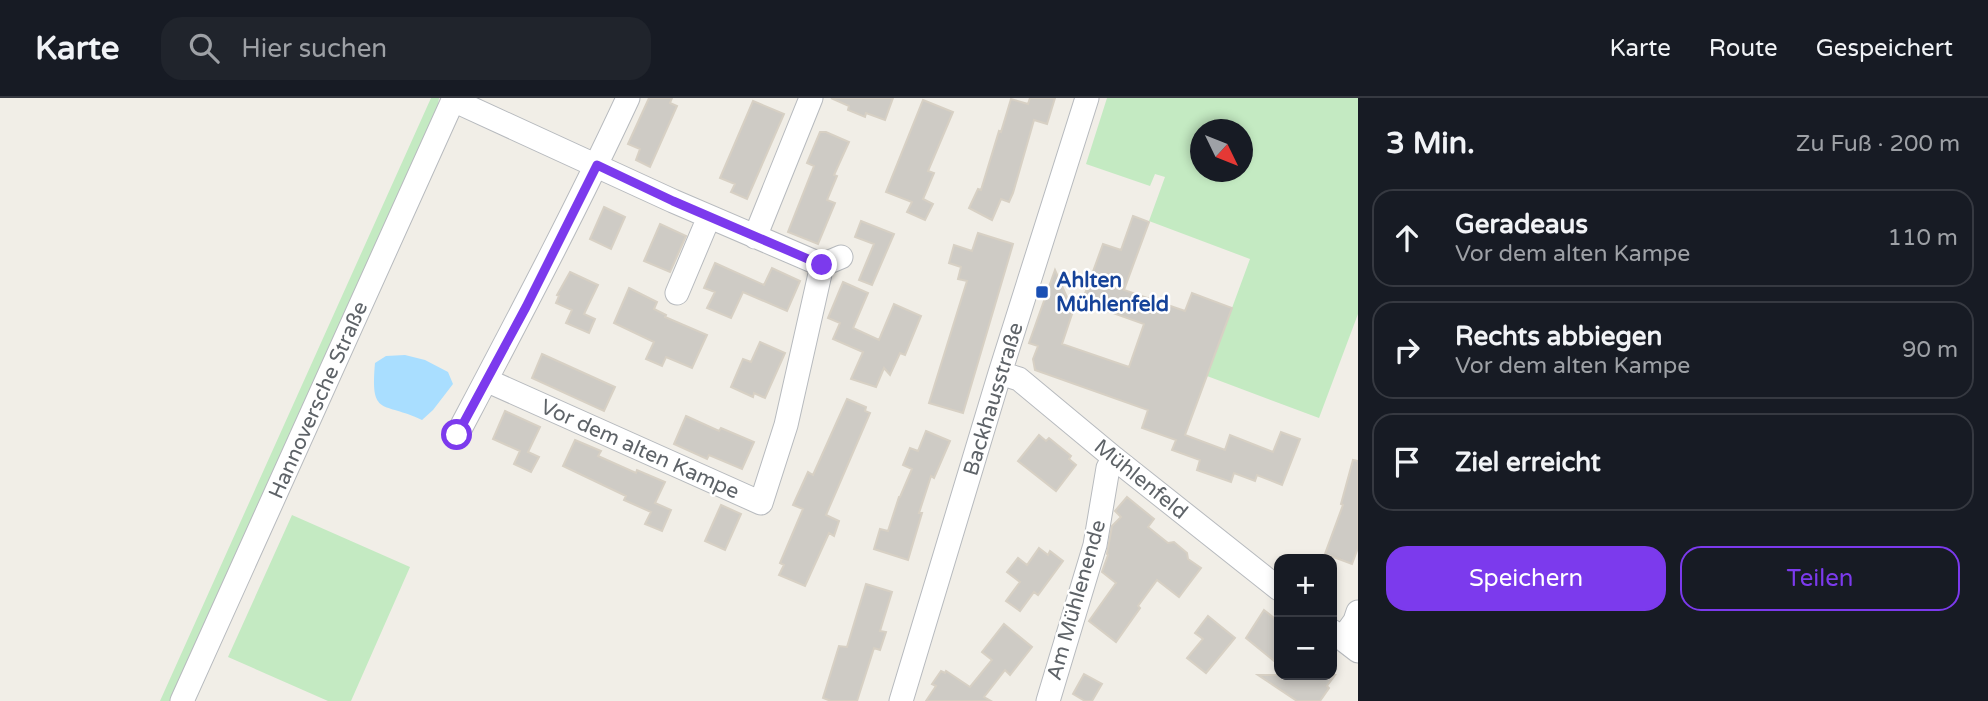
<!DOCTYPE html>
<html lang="de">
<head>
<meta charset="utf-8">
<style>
  :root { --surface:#171b24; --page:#20242c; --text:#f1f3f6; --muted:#9ea1a6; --line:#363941; --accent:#7c3aed }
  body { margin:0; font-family:"Varela Round",sans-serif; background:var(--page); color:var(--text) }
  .controls { position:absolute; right:21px; bottom:21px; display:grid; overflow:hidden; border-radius:14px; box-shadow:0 4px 10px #0003 }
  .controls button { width:63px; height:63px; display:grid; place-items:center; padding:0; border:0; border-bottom:2px solid var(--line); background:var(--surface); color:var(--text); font:35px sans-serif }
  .compass { position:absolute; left:1190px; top:21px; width:63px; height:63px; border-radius:50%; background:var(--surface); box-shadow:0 4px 10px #0003; rotate:133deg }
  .stop { position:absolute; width:21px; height:21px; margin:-16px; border:5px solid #7c3aed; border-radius:50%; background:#fff }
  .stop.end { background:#7c3aed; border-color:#fff; box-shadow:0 2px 7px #0008 }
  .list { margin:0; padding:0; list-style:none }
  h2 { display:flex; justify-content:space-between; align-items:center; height:91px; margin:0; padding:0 28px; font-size:30px }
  h2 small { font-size:23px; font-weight:400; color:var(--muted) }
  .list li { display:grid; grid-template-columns:46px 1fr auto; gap:21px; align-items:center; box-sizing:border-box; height:98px; margin:0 14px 14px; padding:0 14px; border:2px solid var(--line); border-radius:21px }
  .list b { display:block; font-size:26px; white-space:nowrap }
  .list p { margin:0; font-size:23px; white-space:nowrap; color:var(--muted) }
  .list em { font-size:23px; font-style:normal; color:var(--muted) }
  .actions { display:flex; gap:14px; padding:21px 28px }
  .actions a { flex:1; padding:16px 0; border:2px solid var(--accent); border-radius:21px; text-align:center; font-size:24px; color:var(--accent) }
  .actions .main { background:var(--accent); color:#fff }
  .icon { flex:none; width:38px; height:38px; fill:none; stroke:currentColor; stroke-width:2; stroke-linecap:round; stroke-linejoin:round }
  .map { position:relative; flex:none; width:1358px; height:603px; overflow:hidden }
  header { display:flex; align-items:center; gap:42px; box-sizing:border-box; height:98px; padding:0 35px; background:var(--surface); border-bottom:2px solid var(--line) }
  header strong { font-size:33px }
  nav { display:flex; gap:38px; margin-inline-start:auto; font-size:24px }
  .search { width:490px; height:63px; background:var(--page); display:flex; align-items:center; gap:18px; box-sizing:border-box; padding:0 24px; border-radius:21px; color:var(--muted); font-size:26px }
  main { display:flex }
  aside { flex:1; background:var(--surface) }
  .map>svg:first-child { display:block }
  .green { fill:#c4eac2; fill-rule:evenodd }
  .water { fill:#a9deff }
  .building { fill:#cecbc5; stroke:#d7d0c4; stroke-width:2 }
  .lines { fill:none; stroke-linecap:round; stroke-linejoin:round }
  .minor-casing { stroke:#b7babe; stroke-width:25 }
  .minor { stroke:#fff; stroke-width:23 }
  .route { stroke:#7c3aed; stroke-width:9 }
  .transit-dot { fill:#1a4fb4; stroke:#fff; stroke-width:2.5 }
  .labels { text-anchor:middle; stroke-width:5; stroke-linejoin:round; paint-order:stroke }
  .transit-label { font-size:21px; font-weight:bold; fill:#164399; stroke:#fff; text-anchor:start }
  .street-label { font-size:21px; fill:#5e6368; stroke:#fff }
</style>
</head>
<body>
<header>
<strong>Karte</strong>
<div class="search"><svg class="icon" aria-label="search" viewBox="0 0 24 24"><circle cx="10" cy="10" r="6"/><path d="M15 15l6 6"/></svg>Hier suchen</div>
<nav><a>Karte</a><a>Route</a><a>Gespeichert</a></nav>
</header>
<main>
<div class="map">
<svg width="1358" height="603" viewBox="0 0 1358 603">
  <rect width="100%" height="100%" fill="#f1eee7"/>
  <path class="green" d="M 431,0 L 439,0 L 437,12 L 172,603 L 160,603 Z
    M 1107,0 L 1358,0 L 1358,216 L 1319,320 L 1207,278 L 1250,161 L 1149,123 L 1165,79 L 1155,76 L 1150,88 L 1086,66 ZM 1200,32 L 1242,32 L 1242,74 L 1200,74 Z
    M 292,417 L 410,469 L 351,603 L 328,603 L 228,559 Z"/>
  <path class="water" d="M 405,257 L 425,262 L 448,274 L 453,286 L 433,312 L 422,322 C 383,303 370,320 375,265 L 386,258 Z"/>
  <path class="building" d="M 649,0 L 672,0 L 670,5 L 677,8 L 650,69 L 636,62 L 640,51 L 628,46 Z
    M 831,0 L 893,0 L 885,22 L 866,15 L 865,19 L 848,12 L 849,8 Z
    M 1030,0 L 1055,0 L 1047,26 L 1034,22 L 1013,95 L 1009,104 L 1001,101 L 992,122 L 969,110 L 978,91 L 981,92 L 999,33 L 1001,34 L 1011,1 L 1028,6 Z
    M 923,2 L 953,14 L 928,73 L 934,75 L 923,101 L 933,106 L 925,122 L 907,114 L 912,104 L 886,94 Z
    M 753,3 L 784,16 L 747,101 L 731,94 L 735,86 L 720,80 Z
    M 820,34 L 826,34 L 849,44 L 834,77 L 837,78 L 827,102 L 835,105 L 818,146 L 788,134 L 814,68 L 807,65 Z
    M 604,109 L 625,119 L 611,151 L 590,141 Z
    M 1133,118 L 1149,124 L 1124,192 L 1185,213 L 1192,195 L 1232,210 L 1185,337 L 1225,352 L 1230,337 L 1273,354 L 1281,334 L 1300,341 L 1282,387 L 1257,377 L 1255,383 L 1234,375 L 1231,384 L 1197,372 L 1200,362 L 1172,352 L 1176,342 L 1142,330 L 1148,312 L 1035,272 L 1033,261 L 1038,248 L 1029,245 L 1055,172 L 1073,213 L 1062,246 L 1129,269 L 1144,226 L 1082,204 L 1103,146 L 1121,152 Z
    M 861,123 L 894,136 L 872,187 L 859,182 L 874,146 L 855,139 Z
    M 660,126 L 686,138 L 670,174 L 644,163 Z
    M 978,135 L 1013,146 L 963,315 L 929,305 L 967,183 L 958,181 L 961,169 L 949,165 L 954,147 L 972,153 Z
    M 715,165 L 764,187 L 772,170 L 800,183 L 787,213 L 743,194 L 731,220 L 707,210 L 715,194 L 704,190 Z
    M 570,174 L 598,187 L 584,216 L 595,221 L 589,235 L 566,225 L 572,212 L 556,205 L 559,198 L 557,197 Z
    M 843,184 L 868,195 L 853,230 L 879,242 L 894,206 L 921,218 L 905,257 L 900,255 L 890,277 L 884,270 L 876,289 L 851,281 L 863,254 L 833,241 L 840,225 L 828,220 Z
    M 629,190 L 657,204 L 654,211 L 666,217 L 665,219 L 707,237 L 692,270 L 666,259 L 662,268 L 646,261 L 654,244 L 614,225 Z
    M 760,244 L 785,255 L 765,300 L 754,295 L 753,299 L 731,289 L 743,261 L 751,264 Z
    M 542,256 L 615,289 L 604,313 L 532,280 Z
    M 847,301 L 866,309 L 865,313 L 870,315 L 826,417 L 839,423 L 834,438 L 829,435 L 805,488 L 779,477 L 784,467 L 780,465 L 803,411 L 793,407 L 808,374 L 813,377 Z
    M 505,313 L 540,329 L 528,354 L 539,359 L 531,374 L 514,366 L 520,353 L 493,341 Z
    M 686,318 L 719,333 L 721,330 L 754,344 L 742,371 L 709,357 L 707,361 L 674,346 Z
    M 926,333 L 950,343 L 934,380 L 931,378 L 919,415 L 922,415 L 908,462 L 874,451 L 880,431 L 888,433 L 899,399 L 900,399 L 912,371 L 903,367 L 910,350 L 918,353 Z
    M 1039,337 L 1046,343 L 1049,340 L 1071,358 L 1069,361 L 1076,367 L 1056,393 L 1018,363 Z
    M 575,342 L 601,353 L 598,358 L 636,375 L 637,372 L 665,384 L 655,405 L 671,412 L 662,433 L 645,426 L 651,414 L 624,402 L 626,398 L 563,368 Z
    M 1353,362 L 1358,363 L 1358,450 L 1352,466 L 1325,456 L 1343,407 L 1341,406 Z
    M 1127,399 L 1154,421 L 1148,429 L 1168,445 L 1174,444 L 1187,455 L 1188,461 L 1201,470 L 1179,499 L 1157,482 L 1138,508 L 1140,510 L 1116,544 L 1089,523 L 1116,485 L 1102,474 L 1108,457 L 1107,456 L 1112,428 L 1121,419 L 1115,413 Z
    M 721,407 L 741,416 L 725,452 L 705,443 Z
    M 1039,450 L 1048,457 L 1050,453 L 1063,463 L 1038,497 L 1034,494 L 1020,513 L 1006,503 L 1020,484 L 1007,474 L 1018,460 L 1027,467 Z
    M 866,486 L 892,494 L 880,533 L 886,534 L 880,552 L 874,550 L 857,603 L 831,603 L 823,600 L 839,548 L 847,549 Z
    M 1264,512 L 1279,524 L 1279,567 L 1246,540 Z
    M 1208,518 L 1235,540 L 1206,575 L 1187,560 L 1203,541 L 1195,535 Z
    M 1004,526 L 1032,549 L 1010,577 L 1005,572 L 984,599 L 991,603 L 926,603 L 936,588 L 932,586 L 941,573 L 945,575 L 946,573 L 970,589 L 992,562 L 982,554 Z
    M 1084,576 L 1102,586 L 1092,603 L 1085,603 L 1073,596 Z
    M 1258,577 L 1335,577 L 1327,588 L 1329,590 L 1320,603 L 1297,603 Z"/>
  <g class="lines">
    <defs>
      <path id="minor" d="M 453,2 L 673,103 L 822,167 L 841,159
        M 755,139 L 811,0
        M 677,195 L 709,119
        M 1000,275 L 1019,281 L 1114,360 L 1279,491
        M 486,282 L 761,405 L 786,327 L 822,167
        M 457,337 C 516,225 575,114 628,0
        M 1332,533 L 1358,553
        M 1342,541 L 1355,523 L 1358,514
        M 182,603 L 454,0
        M 901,603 L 1000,275 L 1087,0
        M 1048,603 L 1095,447 L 1108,370 L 1114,360"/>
    </defs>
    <use href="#minor" class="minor-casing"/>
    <use href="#minor" class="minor"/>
  </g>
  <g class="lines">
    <path class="route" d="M 457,337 L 526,209 L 597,67 L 673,103 L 822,167"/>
  </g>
  <rect class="transit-dot" x="1035" y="187" width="14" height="14" rx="3.5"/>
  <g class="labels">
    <g class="transit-label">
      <text x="1056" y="189">Ahlten<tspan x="1056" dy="24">Mühlenfeld</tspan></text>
    </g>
    <g class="street-label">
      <text transform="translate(993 301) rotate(-73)" y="7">Backhausstraße</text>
      <text transform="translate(318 302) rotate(-66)" y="7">Hannoversche Straße</text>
      <text transform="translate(640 351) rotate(24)" y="7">Vor dem alten Kampe</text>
      <text transform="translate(1141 381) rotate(39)" y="7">Mühlenfeld</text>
      <text transform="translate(1076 502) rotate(-74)" y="7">Am Mühlenende</text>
    </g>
  </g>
</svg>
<div class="controls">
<button>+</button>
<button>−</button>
</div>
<svg class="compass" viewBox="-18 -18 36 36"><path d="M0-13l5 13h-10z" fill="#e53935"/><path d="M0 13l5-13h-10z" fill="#9ea1a6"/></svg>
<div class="stop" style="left:457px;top:337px"></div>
<div class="stop end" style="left:822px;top:167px"></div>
</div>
<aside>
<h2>3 Min.<small>Zu Fuß · 200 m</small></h2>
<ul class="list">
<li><svg class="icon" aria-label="ahead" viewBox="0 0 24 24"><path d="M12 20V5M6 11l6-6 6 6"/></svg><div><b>Geradeaus</b><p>Vor dem alten Kampe</p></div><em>110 m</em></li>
<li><svg class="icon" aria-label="right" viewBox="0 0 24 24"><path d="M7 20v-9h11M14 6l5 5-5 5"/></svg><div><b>Rechts abbiegen</b><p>Vor dem alten Kampe</p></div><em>90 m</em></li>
<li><svg class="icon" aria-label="arrive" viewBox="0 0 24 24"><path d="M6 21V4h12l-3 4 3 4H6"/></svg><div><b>Ziel erreicht</b></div></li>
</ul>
<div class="actions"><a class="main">Speichern</a><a>Teilen</a></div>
</aside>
</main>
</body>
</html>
